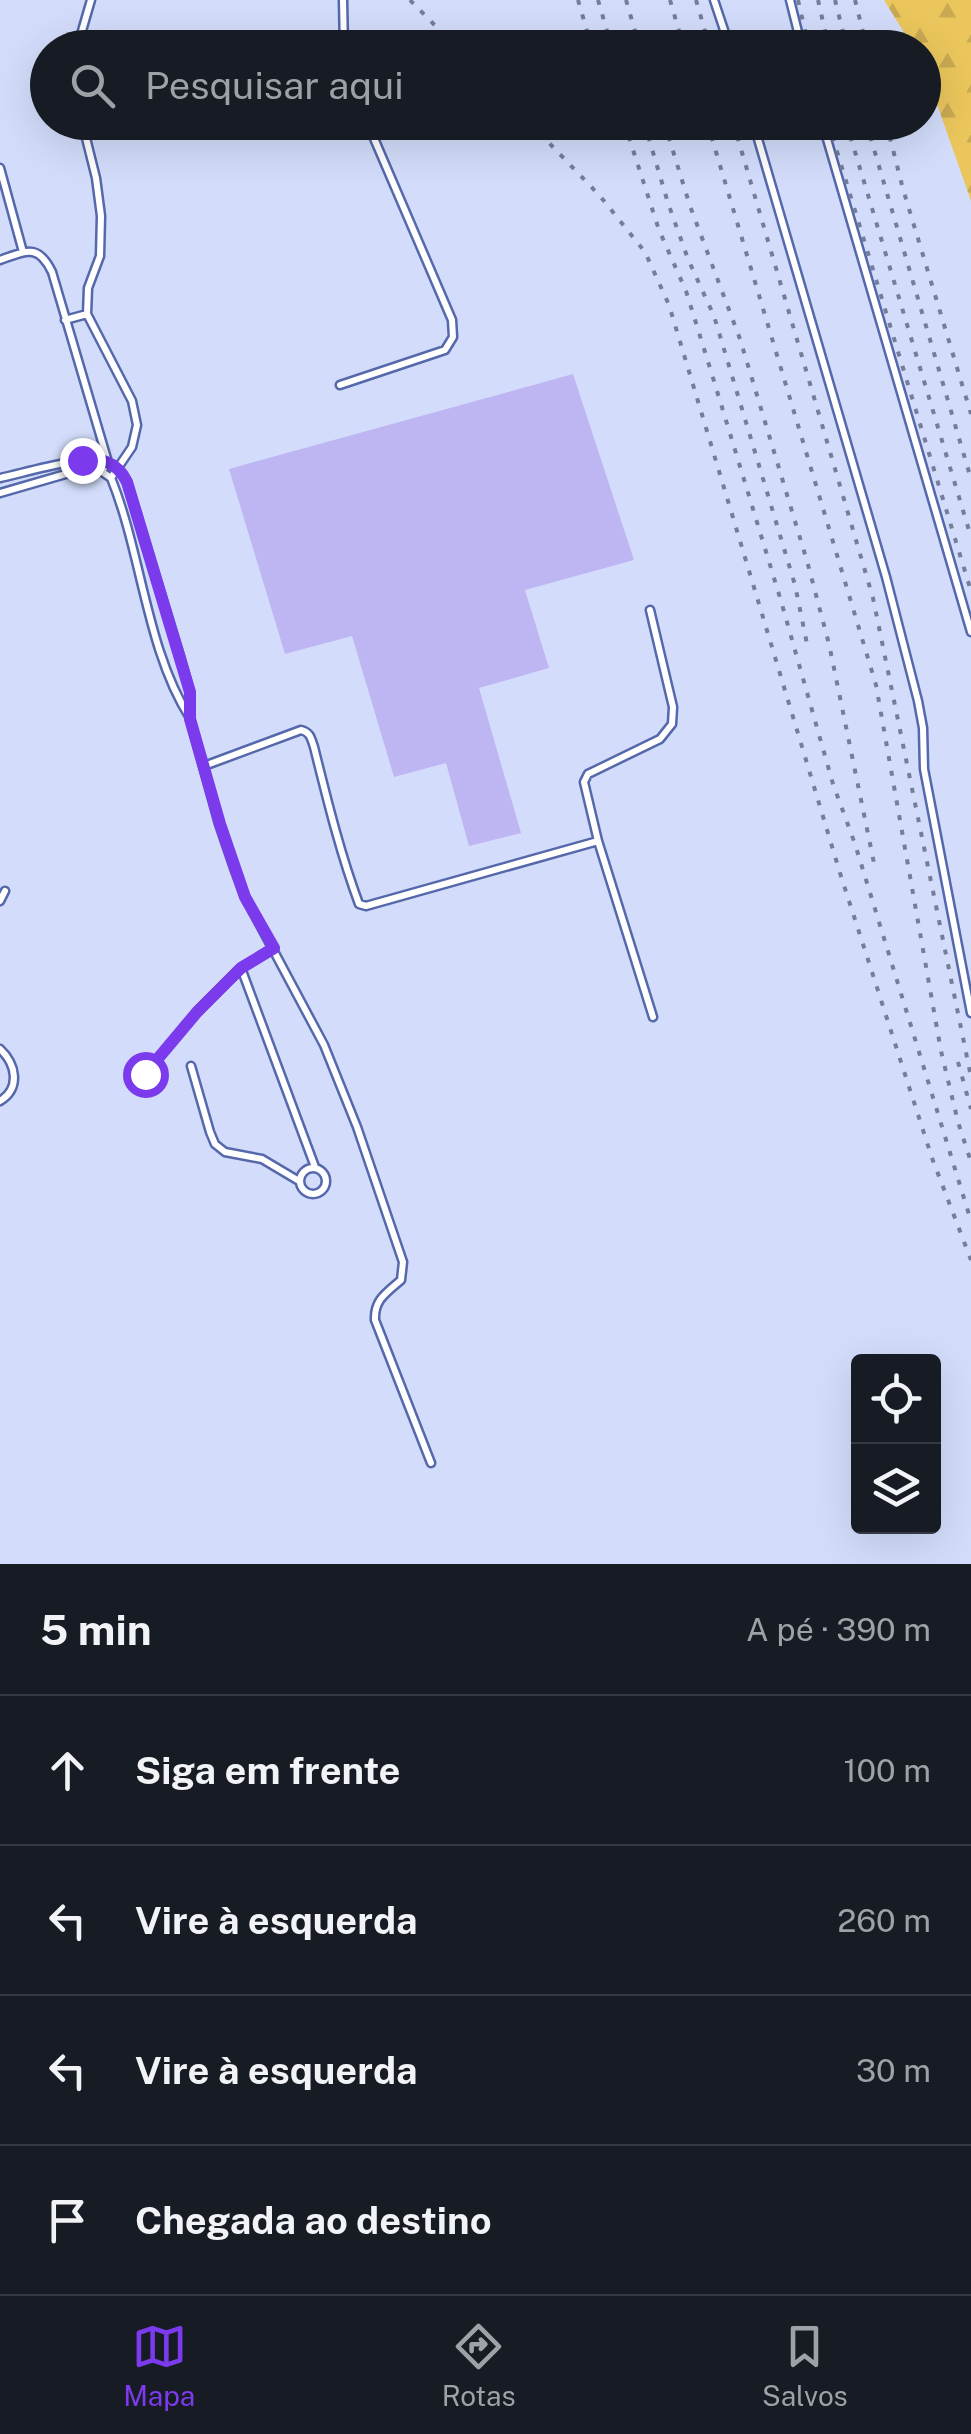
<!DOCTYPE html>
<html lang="pt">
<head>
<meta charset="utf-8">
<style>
  :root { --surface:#171b24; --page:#242831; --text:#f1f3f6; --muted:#9ea1a6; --line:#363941; --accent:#7c3aed }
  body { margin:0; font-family:"Public Sans",sans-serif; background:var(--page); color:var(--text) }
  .controls { position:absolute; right:30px; bottom:30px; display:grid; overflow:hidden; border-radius:10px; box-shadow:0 10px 40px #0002 }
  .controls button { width:90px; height:90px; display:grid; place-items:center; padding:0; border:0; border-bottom:2px solid var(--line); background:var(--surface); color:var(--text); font:50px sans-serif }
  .stop { position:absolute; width:30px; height:30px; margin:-22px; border:8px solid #7c3aed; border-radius:50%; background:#fff }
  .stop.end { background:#7c3aed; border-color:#fff; box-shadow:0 2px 10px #0008 }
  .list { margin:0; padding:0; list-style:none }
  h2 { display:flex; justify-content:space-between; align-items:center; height:130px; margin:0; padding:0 40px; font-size:42px }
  h2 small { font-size:32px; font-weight:400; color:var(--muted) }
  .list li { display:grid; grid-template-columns:65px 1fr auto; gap:30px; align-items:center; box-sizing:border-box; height:150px; padding:0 40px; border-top:2px solid var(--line) }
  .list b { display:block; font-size:38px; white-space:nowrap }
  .list em { font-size:32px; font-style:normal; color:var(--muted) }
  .icon { flex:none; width:55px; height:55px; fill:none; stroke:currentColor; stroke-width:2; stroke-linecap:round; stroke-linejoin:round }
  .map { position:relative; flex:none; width:971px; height:1564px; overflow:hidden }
  .search { position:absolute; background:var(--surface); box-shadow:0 10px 40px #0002; left:30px; right:30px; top:30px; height:110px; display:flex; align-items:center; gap:25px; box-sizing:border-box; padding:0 35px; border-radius:55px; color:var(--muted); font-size:38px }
  .sheet { height:730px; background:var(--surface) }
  nav { display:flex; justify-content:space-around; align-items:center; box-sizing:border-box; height:140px; border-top:2px solid var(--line); background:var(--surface); font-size:28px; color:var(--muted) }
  nav a { display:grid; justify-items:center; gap:5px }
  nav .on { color:var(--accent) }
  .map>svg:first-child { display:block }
  .forest { fill:url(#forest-firs) }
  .building { fill:#beb6f3 }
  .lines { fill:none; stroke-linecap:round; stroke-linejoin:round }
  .lane-casing { stroke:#5568ab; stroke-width:11 }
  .lane { stroke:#fff; stroke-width:6 }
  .rail { stroke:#747d9a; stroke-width:4; stroke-dasharray:5 10; stroke-linecap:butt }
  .route { stroke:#7c3aed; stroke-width:12 }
</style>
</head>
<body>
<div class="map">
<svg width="971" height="1564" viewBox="0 0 971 1564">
  <defs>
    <pattern id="forest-firs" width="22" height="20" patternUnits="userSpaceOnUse" patternTransform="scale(2.5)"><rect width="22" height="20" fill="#eac65c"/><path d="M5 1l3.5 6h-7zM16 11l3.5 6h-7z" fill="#c9aa52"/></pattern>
  </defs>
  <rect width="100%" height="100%" fill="#d3ddfb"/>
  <path class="forest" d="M 884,0 L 971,0 L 971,201 L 924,67 L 924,48 L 913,47 Z"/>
  <path class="building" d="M 573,374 L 634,560 L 525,590 L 549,668 L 479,688 L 521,833 L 469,846 L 446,763 L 394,777 L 352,636 L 285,654 L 229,469 Z"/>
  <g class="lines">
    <defs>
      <path id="lane" d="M 343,0 L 344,48
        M 714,0 L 730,48
        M 790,0 L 802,48
        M 77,48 L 91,0
        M 82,122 L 96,178 L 101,216 L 100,256 L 88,288 L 87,314 L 132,401 L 137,425 L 132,447 L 111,478
        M 753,122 L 886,577 L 918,701 L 923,728 L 924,769 L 971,1013
        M 822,122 L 971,632
        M 0,168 L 23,252
        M 0,260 C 26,251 38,243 52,272 L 108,462 L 102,471
        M 65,320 L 87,314
        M 340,385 L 445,350 L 453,337 L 452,320 L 367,122
        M 0,478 C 24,473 83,455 104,461 C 116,464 122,471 127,482 L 180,656 L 190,692 L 190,719 L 219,824 L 234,868 L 245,897 L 324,1045 L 357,1127 L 403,1262 L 401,1280 C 386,1293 374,1300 375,1320 L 431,1463
        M 0,493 L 83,469 L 98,469 L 111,478 C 142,554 146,649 190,718
        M 204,766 L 301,730 C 310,732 311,738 314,747 C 327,799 340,853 359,904 L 366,906 L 598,841 L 653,1017
        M 598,841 L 584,782 L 588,774 L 660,739 L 672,724 L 673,707 L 650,610
        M 0,901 L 5,891
        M 274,948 L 241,968 L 315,1167
        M 0,1049 C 16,1064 21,1088 0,1101
        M 191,1066 L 210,1132 L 215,1144 L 225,1152 L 262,1159 L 299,1181
        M 145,1074 L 197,1012 L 241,968
        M300 1181a13 13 0 1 1 26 0a13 13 0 1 1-26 0Z"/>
    </defs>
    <use href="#lane" class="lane-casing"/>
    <use href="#lane" class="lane"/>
    <path class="rail" d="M 410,0 L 457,48
      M 578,0 L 592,48
      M 598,0 L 612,48
      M 626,0 L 640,48
      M 670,0 L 684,48
      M 696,0 L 710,48
      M 798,0 L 809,48
      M 818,0 L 829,48
      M 835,0 L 847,48
      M 855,0 L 867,48
      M 529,122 L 600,196 L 645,252 L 669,305 L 840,873 L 932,1158 L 971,1260
      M 624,122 L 659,230 L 686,291 L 710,368 L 781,601 L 833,784 L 855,844 L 971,1221
      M 644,122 L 668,203 L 688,259 L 714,316 L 795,585 L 808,649
      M 664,122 L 690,206 L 740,339 L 807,561 L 829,644 L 874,863
      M 707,122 L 876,685 L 941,1051 L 958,1122 L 971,1162
      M 733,122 L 873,598 L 970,1072
      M 828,122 L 971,591
      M 846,122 L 971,537
      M 866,122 L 971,479
      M 886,122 L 903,189 L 971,414
      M 958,1062 L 971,1109"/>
  </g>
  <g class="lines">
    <path class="route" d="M 82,460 C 102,458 117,462 127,482 L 190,692 L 190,719 L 220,824 L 245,897 L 274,948 L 241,968 L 197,1012 L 145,1074"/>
  </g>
</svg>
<div class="controls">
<button><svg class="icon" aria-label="locate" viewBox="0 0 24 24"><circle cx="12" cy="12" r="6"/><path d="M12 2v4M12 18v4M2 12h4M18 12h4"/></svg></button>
<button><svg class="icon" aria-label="layers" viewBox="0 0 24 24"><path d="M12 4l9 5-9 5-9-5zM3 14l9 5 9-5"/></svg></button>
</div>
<div class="stop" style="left:145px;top:1074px"></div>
<div class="stop end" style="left:82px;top:460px"></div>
<div class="search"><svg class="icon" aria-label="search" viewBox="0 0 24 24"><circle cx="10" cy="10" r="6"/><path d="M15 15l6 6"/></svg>Pesquisar aqui</div>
</div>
<section class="sheet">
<h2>5 min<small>A pé · 390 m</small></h2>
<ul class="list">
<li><svg class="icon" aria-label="ahead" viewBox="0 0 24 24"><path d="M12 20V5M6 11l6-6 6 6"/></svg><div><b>Siga em frente</b></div><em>100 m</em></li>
<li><svg class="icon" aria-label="left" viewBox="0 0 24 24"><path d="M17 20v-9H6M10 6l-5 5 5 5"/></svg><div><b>Vire à esquerda</b></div><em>260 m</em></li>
<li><svg class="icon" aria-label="left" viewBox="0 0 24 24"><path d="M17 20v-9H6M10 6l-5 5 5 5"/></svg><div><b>Vire à esquerda</b></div><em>30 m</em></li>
<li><svg class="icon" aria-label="arrive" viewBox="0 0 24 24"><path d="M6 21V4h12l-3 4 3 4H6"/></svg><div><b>Chegada ao destino</b></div></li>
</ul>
</section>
<nav>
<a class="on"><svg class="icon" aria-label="map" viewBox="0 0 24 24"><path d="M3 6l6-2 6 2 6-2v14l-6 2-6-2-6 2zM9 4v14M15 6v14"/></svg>Mapa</a>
<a><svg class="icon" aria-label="directions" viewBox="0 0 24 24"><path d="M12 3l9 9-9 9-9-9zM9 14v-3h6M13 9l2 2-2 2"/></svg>Rotas</a>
<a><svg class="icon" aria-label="saved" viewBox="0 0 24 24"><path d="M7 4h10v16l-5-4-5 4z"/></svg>Salvos</a>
</nav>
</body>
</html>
